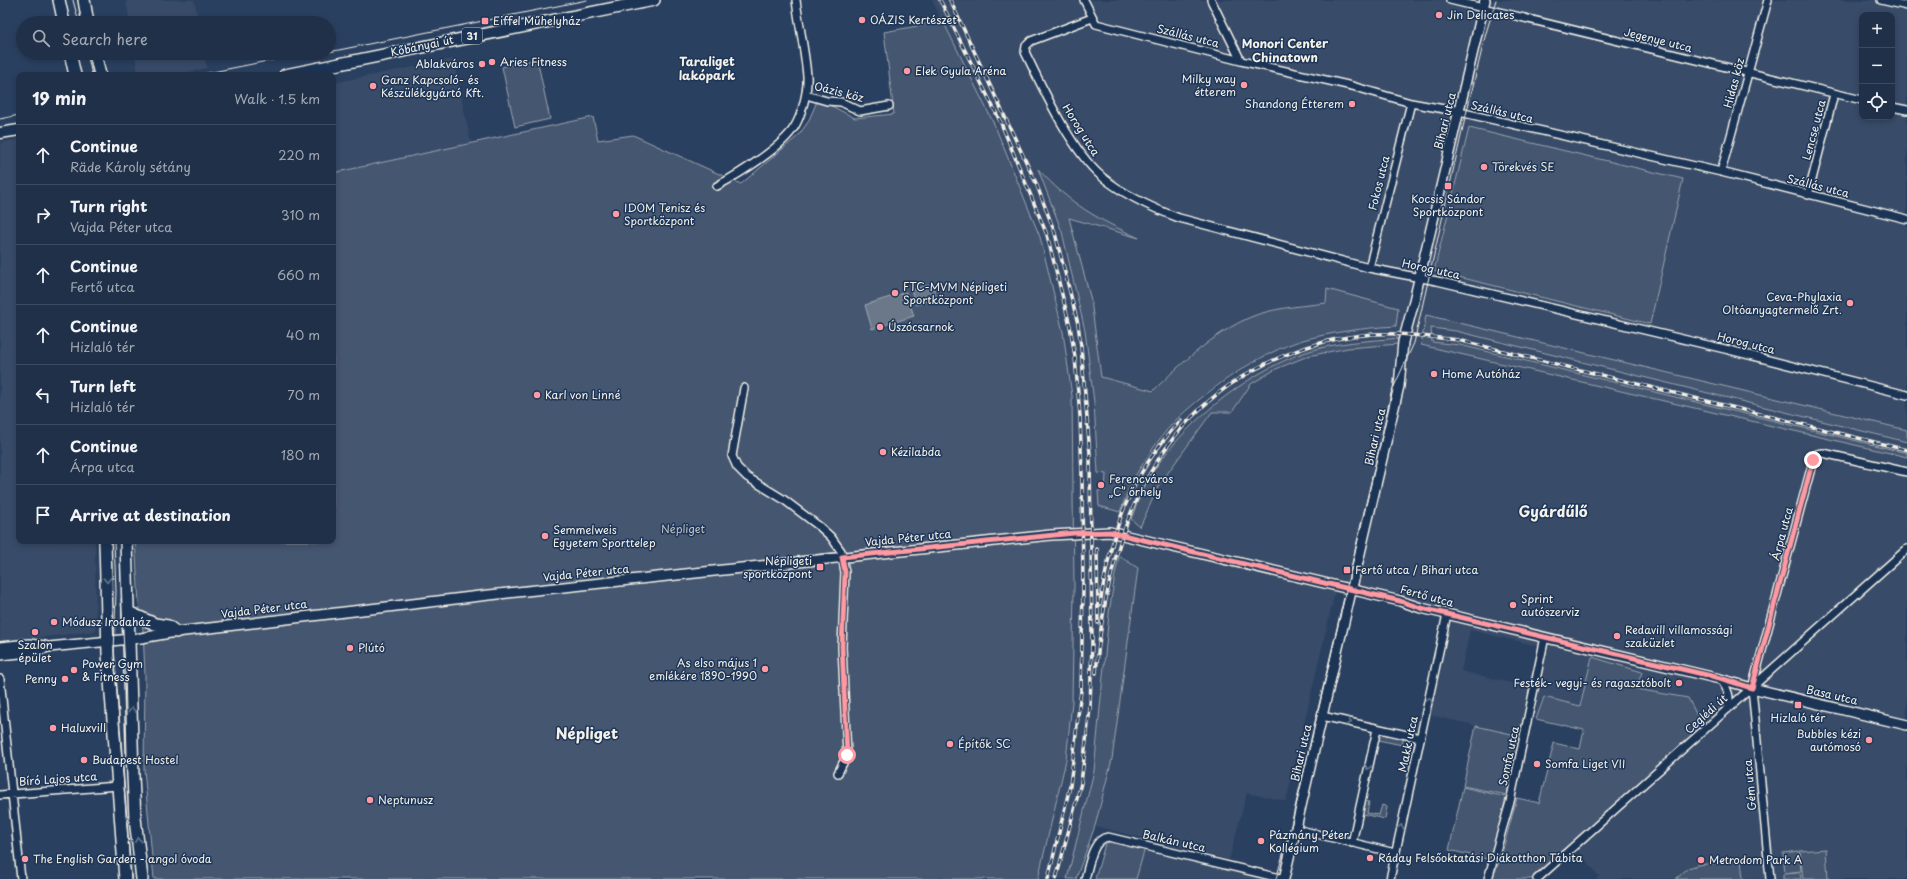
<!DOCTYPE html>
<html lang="en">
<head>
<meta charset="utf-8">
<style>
  :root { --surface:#203048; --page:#2d3c52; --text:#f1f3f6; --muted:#a2a9b4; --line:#3d4b60 }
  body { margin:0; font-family:"Playpen Sans",sans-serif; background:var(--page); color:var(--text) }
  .controls { position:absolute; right:12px; top:12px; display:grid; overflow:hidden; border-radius:8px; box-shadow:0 2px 6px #0003 }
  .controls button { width:36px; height:36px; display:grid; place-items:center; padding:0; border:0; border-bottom:1px solid var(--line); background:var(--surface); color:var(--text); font:20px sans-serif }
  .stop { position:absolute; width:12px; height:12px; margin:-9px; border:3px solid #ff9aa2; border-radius:50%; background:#fff }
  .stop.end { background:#ff9aa2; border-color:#fff; box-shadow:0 1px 4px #0008 }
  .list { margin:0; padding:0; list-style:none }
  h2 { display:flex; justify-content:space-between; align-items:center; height:52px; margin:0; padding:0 16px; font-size:17px }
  h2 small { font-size:13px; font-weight:400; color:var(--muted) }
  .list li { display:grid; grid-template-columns:26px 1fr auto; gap:12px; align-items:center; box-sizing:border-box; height:60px; padding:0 16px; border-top:1px solid var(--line) }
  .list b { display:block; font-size:15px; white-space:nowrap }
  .list p { margin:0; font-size:13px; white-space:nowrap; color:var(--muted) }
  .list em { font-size:13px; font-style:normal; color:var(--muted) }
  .icon { flex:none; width:22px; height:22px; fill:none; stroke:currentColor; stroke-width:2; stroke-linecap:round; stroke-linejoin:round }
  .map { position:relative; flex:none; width:1907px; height:879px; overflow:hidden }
  .search { position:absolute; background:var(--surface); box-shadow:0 2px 6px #0003; left:16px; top:16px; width:320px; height:44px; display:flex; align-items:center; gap:10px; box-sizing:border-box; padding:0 14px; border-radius:22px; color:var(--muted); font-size:15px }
  .panel { position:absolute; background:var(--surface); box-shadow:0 2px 6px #0003; left:16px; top:72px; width:320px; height:472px; border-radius:8px }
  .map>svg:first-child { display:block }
  .built { fill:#374c69; fill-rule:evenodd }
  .green { fill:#445771; stroke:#9ca4ac }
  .water { fill:#6a788a; stroke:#a1a8b0 }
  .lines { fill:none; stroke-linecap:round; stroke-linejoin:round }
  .minor-casing { stroke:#f4f1e8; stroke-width:10 }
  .tertiary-casing { stroke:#f4f1e8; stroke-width:12 }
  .secondary-casing { stroke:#f4f1e8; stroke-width:13 }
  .primary-casing { stroke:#f4f1e8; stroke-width:14 }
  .minor { stroke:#1d3557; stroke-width:7 }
  .tertiary { stroke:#1d3557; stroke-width:9 }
  .secondary { stroke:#1d3557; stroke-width:10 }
  .primary { stroke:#1d3557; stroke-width:11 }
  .tram { stroke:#f4f1e8; stroke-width:1 }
  .rail-casing { stroke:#f4f1e8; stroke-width:3.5 }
  .rail { stroke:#1d3557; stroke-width:2; stroke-dasharray:6; stroke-linecap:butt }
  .oneway { stroke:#68778a }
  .route { stroke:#ff9aa2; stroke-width:5 }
  .poi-dot { fill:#ff9aa2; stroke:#1d3557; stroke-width:1.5 }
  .labels { text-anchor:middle; stroke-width:3; stroke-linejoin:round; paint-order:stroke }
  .shield { fill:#1d3557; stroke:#b4b9bc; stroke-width:1 }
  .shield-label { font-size:10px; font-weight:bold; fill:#f4f1e8 }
  .poi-label { font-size:11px; fill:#f4f1e8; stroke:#1d3557; text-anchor:start }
  .street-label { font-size:11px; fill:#f4f1e8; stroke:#1d3557 }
  .park-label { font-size:11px; fill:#bfc3c4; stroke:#1d3557 }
  .neighbourhood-label { font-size:12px; font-weight:bold; fill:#f4f1e8; stroke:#1d3557 }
  .district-label { font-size:15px; font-weight:bold; fill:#f4f1e8; stroke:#1d3557 }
</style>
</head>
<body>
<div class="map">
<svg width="1907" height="879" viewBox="0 0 1907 879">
  <rect width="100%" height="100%" fill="#2a4060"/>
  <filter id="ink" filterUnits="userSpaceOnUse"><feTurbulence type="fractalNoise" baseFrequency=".025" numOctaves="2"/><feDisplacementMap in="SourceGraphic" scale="8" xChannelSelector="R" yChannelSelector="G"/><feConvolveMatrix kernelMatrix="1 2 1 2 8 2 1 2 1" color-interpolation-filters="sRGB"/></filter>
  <g filter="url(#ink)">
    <path class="built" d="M 126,0 L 194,0 L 199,23 L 130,23 Z
      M 932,0 L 1907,0 L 1907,430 L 1427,315 L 1421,345 L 1907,457 L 1907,879 L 1596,879 L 1599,876 L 1574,846 L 1592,726 L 1575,708 L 1541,700 L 1538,712 L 1520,736 L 1430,715 L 1449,617 L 1335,592 L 1286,801 L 1247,793 L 1229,860 L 1095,826 L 1112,759 L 1138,568 L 1120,556 L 1115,575 L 1109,613 L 1094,771 L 1067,879 L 1038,879 L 1066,760 L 1072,702 L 1074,588 L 1072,396 L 1063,332 L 1040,237 L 995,126 ZM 1862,15 L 1892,15 L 1892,117 L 1862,117 ZM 1469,128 L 1508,137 L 1683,179 L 1434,271 ZM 1038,170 L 1066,198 L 1085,212 L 1135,237 L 1068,218 L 1091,300 L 1101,377 L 1152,391 L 1190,356 L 1223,332 L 1258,314 L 1290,307 L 1326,303 L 1327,289 L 1396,326 L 1341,331 L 1301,341 L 1268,354 L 1241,371 L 1208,394 L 1178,418 L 1159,440 L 1136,474 L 1120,511 L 1100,506 L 1098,491 L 1105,491 L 1106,474 L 1098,473 L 1094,402 L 1085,331 L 1062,232 ZM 1399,338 L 1399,344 L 1348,348 L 1308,356 L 1276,369 L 1251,384 L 1232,412 L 1212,412 L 1159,485 L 1140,526 L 1169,450 L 1187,428 L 1216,404 L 1248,381 L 1275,365 L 1306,352 L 1345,343 ZM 1470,630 L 1538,646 L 1528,687 L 1461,671 Z
      M 135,53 L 204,53 L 207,68 L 175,75 L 138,75 Z
      M 453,59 L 471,143 L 333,173 L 333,83 Z
      M 19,139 L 19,541 L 95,541 L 96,631 L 0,642 L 0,143 Z
      M 1431,327 L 1456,331 L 1907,442 L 1907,453 L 1460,345 L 1432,342 Z
      M 1145,848 L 1267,878 L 1266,879 L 1136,879 Z"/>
    <path class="green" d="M 941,17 L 995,126 L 1040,237 L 1063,332 L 1072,396 L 1074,588 L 1072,702 L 1066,760 L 1038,879 L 154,879 L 144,769 L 145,675 L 143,630 L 139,603 L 135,541 L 333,541 L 333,173 L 593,117 L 598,140 L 633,135 L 741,184 L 798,136 L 808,122 L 818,99 L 855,118 L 894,114 L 884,32 L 923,25 Z
      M 537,59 L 550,119 L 515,127 L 502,67 Z
      M 1469,128 L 1683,179 L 1650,324 L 1434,271 Z
      M 1038,169 C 1070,204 1097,219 1139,238 L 1069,218 L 1091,300 L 1101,377 L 1153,391 C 1180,364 1222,326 1259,314 C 1281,307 1303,306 1326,303 L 1327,289 L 1398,308 L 1396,326 C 1364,328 1333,332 1303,340 C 1260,353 1212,387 1179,417 C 1163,432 1149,454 1137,473 C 1130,484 1125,499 1120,512 L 1099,506 L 1098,491 L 1105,490 L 1106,474 L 1098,473 L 1094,402 L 1085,331 L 1062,232 Z
      M 1426,315 L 1907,430 L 1907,442 L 1456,331 L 1431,328 L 1432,342 L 1460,345 L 1907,453 L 1907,457 L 1421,345 Z
      M 1399,338 L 1399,344 L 1348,348 L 1308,356 L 1276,369 L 1251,384 L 1232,412 L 1212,412 L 1159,485 L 1140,527 L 1131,519 C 1136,507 1140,494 1146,483 C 1177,428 1246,372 1306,352 C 1336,342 1368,341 1399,338 Z
      M 1119,556 L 1138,568 L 1112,759 L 1095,826 L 1076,879 L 1067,879 L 1094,771 L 1109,613 L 1115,575 Z
      M 1592,657 L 1642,672 L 1636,689 L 1688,698 L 1702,725 L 1664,766 L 1571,849 L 1544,879 L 1492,879 L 1500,860 L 1517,798 L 1539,803 L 1554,743 L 1580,749 L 1584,730 L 1536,719 L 1544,697 L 1580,706 Z
      M 1476,726 L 1520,736 L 1507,795 L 1463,786 Z
      M 1380,731 L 1404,736 L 1402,745 L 1378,740 Z
      M 1463,787 L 1506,797 L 1491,860 L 1449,850 Z
      M 1364,801 L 1369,802 L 1367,813 L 1379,815 L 1382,805 L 1387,807 L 1385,819 L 1362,814 Z
      M 1113,840 L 1145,848 L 1136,879 L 1095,879 L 1105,844 Z
      M 1826,849 L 1828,879 L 1803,879 L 1800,851 Z
      M 1799,851 L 1801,871 L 1785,873 L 1783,853 Z
      M 1741,860 L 1743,879 L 1676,879 L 1688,868 L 1698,865 Z
      M 1800,873 L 1801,879 L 1783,879 L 1783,874 Z"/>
    <path class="water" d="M 932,284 L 937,298 L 916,305 L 911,290 Z
      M 906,292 L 914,316 L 872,329 L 865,305 Z"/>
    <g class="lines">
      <defs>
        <path id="minor" d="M 1084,0 L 1096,24 L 1241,61 L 1352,86 L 1411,103 L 1455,111 L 1721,172 L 1907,219
          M 1211,0 L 1241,61
          M 1450,0 L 1862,100
          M 1881,0 L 1907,6
          M 1092,18 L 1031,41 L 1026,46 L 1025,52 C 1043,89 1071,150 1101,176 C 1124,195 1152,208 1179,218 L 1369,268 L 1437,281 L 1729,350 L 1907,395
          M 806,95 L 827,101 L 841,102 L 860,111 L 889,106
          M 1892,107 L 1907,110
          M 1721,172 L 1768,0
          M 717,186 C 739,174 783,147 795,126 C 802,114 808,91 807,76 C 805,51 799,25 796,0
          M 1808,195 L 1834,94
          M 1369,268 L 1411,103
          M 744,388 L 732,456 L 737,467 L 747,477 L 783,499 L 820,527 L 831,537 L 841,551 L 845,572 L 842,647 L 847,755 L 838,773
          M 0,679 L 21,879
          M 1720,679 C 1728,689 1731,696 1728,709
          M 1322,716 L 1420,738
          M 0,795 L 118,786
          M 1296,829 L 1395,853
          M 1352,843 L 1377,729
          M 1085,879 C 1089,866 1092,839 1108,837 L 1284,879
          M 1390,879 L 1447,614
          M 1488,879 L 1510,802 L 1545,637
          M 1537,879 L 1907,549
          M 1770,879 L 1752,688 L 1813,461 L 1817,454 L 1823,453 L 1907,472"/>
        <path id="tertiary" d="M 0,647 L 29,644 L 45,646
          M 0,655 L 30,652 L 49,647 L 141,638 L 176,632 L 480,596 L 1051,535 L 1110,532 L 1400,601 L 1421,608 L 1720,679 L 1752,688 L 1907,725
          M 1284,879 L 1399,386 L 1403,342 L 1413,305 L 1485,0"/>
        <path id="secondary" d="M 0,133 L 19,130"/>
        <path id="primary" d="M 59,0 L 64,23
          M 84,0 L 88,23
          M 70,53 L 75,75
          M 95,53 L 100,75
          M 285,75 L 654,0
          M 105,541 L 108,654 L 125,879
          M 126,541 L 133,776 L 135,818 L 142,879
          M 128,612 L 155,624 L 168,626 L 176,632"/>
      </defs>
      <use href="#minor" class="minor-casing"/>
      <use href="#tertiary" class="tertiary-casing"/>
      <use href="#secondary" class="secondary-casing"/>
      <use href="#primary" class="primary-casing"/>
      <use href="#minor" class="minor"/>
      <use href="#tertiary" class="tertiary"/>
      <use href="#secondary" class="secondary"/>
      <use href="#primary" class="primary"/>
      <path class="tram" d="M 73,0 L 79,23
        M 329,52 L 587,0
        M 87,53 L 92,75
        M 302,58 L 325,53
        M 198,75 L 307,53
        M 0,119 L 19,115
        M 114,541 L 116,591 L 114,654 L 131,879
        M 121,599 L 125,667 L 127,755
        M 1276,879 L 1293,819 L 1383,431 L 1391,393 L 1414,343 L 1463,127 L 1486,33 L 1496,0"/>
      <defs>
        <path id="rail" d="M 940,0 L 1001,123 L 1047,235 L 1070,326 L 1075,357 L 1080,416 L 1082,476 L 1083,590 L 1081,690 L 1070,786 L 1048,879
          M 950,0 L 1036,183 L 1055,233 L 1078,324 L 1081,346 L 1090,454 L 1092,641 L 1090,708 L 1081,783 L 1056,879
          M 1097,549 L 1098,623
          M 1100,605 C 1111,531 1129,476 1181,420
          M 1096,673 C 1107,540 1149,411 1283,356 C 1319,341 1359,332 1398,334 C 1418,335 1438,338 1458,340 L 1907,450"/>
      </defs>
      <use href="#rail" class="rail-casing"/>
      <use href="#rail" class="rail"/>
    </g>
    <defs><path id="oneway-chevron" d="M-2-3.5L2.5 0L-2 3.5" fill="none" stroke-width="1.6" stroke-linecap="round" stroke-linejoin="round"/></defs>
    <g class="oneway">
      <use href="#oneway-chevron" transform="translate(107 580) rotate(88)"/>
      <use href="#oneway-chevron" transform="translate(1429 700) rotate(-78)"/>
      <use href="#oneway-chevron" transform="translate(132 710) rotate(-92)"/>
      <use href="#oneway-chevron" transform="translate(1349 722) rotate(13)"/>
      <use href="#oneway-chevron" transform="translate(1368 767) rotate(102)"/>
      <use href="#oneway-chevron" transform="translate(1401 827) rotate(-77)"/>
      <use href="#oneway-chevron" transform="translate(138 840) rotate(-96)"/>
    </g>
  </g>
  <g class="lines" filter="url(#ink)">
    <path class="route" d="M 847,755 L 842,646 L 845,572 L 842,557 L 1074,533 L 1110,532 L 1127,536 L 1400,601 L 1421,608 L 1720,678 L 1752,688 L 1813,460"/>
  </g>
  <g class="poi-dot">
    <circle cx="1439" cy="15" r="4"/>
    <circle cx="862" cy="20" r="4"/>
    <rect x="481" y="17" width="8" height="8" rx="2"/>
    <circle cx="492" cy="62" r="4"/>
    <circle cx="482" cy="64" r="4"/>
    <circle cx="907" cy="71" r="4"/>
    <circle cx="1244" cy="85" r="4"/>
    <circle cx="373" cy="86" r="4"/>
    <circle cx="1352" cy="104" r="4"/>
    <circle cx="1484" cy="167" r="4"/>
    <rect x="1444" y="182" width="8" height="8" rx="2"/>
    <circle cx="616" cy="214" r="4"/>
    <circle cx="895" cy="293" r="4"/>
    <circle cx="1850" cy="303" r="4"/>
    <circle cx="880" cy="327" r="4"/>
    <circle cx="1434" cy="374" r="4"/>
    <circle cx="537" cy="395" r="4"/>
    <circle cx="883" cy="452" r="4"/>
    <circle cx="1101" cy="485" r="4"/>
    <circle cx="545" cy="536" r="4"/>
    <rect x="816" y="563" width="8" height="8" rx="2"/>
    <rect x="1343" y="566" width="8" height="8" rx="2"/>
    <circle cx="1513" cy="605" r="4"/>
    <circle cx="54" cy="622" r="4"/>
    <circle cx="35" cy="632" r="4"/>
    <circle cx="1617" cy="636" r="4"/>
    <circle cx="350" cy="648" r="4"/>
    <circle cx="765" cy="669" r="4"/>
    <circle cx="74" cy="670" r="4"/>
    <circle cx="65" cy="679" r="4"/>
    <circle cx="1679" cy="683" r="4"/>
    <rect x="1794" y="701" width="8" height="8" rx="2"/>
    <circle cx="53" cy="728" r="4"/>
    <circle cx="1869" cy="740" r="4"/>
    <circle cx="950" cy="744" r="4"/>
    <circle cx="84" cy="760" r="4"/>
    <circle cx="1537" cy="764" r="4"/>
    <circle cx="370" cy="800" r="4"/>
    <circle cx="1261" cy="841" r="4"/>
    <circle cx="1370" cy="858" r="4"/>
    <circle cx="25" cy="859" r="4"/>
    <circle cx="1701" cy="860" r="4"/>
  </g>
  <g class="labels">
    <rect class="shield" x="462" y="28" width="20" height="16" rx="3"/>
    <g class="shield-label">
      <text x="472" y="40">31</text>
    </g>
    <g class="poi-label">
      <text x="1447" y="19">Jin Delicates</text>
      <text x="870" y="24">OÁZIS Kertészet</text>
      <text x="493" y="25">Eiffel Műhelyház</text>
      <text x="500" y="66">Aries Fitness</text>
      <text x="474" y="68" text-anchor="end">Ablakváros</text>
      <text x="915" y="75">Elek Gyula Aréna</text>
      <text x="1236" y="83" text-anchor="end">Milky way<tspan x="1236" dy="13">étterem</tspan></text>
      <text x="381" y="84">Ganz Kapcsoló- és<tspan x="381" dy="13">Készülékgyártó Kft.</tspan></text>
      <text x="1344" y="108" text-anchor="end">Shandong Étterem</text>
      <text x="1492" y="171">Törekvés SE</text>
      <text x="1448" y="203" text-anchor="middle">Kocsis Sándor<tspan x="1448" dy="13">Sportközpont</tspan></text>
      <text x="624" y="212">IDOM Tenisz és<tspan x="624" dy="13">Sportközpont</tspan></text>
      <text x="903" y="291">FTC-MVM Népligeti<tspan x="903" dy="13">Sportközpont</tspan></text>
      <text x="1842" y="301" text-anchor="end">Ceva-Phylaxia<tspan x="1842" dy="13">Oltóanyagtermelő Zrt.</tspan></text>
      <text x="888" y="331">Úszócsarnok</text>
      <text x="1442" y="378">Home Autóház</text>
      <text x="545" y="399">Karl von Linné</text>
      <text x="891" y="456">Kézilabda</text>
      <text x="1109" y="483">Ferencváros<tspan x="1109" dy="13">„C” őrhely</tspan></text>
      <text x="553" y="534">Semmelweis<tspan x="553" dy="13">Egyetem Sporttelep</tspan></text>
      <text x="812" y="565" text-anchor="end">Népligeti<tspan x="812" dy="13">sportközpont</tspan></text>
      <text x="1355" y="574">Fertő utca / Bihari utca</text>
      <text x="1521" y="603">Sprint<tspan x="1521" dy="13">autószerviz</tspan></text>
      <text x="62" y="626">Módusz Irodaház</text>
      <text x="1625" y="634">Redavill villamossági<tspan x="1625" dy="13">szaküzlet</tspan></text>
      <text x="35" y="649" text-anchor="middle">Szalon<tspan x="35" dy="13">épület</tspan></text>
      <text x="358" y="652">Plútó</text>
      <text x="757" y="667" text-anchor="end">As elso május 1<tspan x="757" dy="13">emlékére 1890-1990</tspan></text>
      <text x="82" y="668">Power Gym<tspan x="82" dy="13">&amp; Fitness</tspan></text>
      <text x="57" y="683" text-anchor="end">Penny</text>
      <text x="1671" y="687" text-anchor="end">Festék- vegyi- és ragasztóbolt</text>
      <text x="1798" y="722" text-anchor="middle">Hizlaló tér</text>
      <text x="61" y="732">Haluxvill</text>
      <text x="1861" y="738" text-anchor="end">Bubbles kézi<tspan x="1861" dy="13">autómosó</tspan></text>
      <text x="958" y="748">Építők SC</text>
      <text x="92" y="764">Budapest Hostel</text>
      <text x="1545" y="768">Somfa Liget VII</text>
      <text x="378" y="804">Neptunusz</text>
      <text x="1269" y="839">Pázmány Péter<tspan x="1269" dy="13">Kollégium</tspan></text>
      <text x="1378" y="862">Ráday Felsőoktatási Diákotthon Tábita</text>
      <text x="33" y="863">The English Garden - angol óvoda</text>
      <text x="1709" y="864">Metrodom Park A</text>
    </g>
    <g class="street-label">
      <text transform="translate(1188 36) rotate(14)" y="4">Szállás utca</text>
      <text transform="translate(1658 40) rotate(14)" y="4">Jegenye utca</text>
      <text transform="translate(422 46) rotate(-12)" y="4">Kőbányai út</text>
      <text transform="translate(1734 83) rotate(-75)" y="4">Hidas köz</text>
      <text transform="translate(839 92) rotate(14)" y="4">Oázis köz</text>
      <text transform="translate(1502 112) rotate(13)" y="4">Szállás utca</text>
      <text transform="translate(1445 121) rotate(-76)" y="4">Bihari utca</text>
      <text transform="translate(1081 130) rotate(58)" y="4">Horog utca</text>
      <text transform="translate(1814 130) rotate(-75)" y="4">Lencse utca</text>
      <text transform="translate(1379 183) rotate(-76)" y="4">Fokos utca</text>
      <text transform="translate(1818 186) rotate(14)" y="4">Szállás utca</text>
      <text transform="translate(1431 269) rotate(12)" y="4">Horog utca</text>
      <text transform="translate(1746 343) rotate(14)" y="4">Horog utca</text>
      <text transform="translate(1375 437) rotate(-77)" y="4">Bihari utca</text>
      <text transform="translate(1782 534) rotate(-75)" y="4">Árpa utca</text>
      <text transform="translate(908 538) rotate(-6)" y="4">Vajda Péter utca</text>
      <text transform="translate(586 573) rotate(-6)" y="4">Vajda Péter utca</text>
      <text transform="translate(1427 596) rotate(15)" y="4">Fertő utca</text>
      <text transform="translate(264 609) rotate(-7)" y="4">Vajda Péter utca</text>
      <text transform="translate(1832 695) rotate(13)" y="4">Basa utca</text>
      <text transform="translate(1706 714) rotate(-42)" y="4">Ceglédi út</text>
      <text transform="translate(1408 744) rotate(-78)" y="4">Makk utca</text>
      <text transform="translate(1301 753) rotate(-77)" y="4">Bihari utca</text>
      <text transform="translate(1509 756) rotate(-78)" y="4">Somfa utca</text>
      <text transform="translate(58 779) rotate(-4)" y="4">Bíró Lajos utca</text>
      <text transform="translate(1750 785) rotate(-95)" y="4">Gém utca</text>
      <text transform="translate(1174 841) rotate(13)" y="4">Balkán utca</text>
    </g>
    <g class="park-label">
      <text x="683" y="533">Népliget</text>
    </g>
    <g class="neighbourhood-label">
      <text x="1285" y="48">Monori Center<tspan x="1285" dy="14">Chinatown</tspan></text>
      <text x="707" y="66">Taraliget<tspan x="707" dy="14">lakópark</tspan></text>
    </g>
    <g class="district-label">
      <text x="1553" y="517">Gyárdűlő</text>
      <text x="587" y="739">Népliget</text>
    </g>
  </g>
</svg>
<div class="controls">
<button>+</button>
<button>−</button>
<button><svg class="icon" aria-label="locate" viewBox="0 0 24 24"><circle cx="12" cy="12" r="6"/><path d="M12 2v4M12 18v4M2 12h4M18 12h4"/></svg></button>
</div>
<div class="stop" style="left:847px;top:755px"></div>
<div class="stop end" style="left:1813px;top:460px"></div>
<div class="search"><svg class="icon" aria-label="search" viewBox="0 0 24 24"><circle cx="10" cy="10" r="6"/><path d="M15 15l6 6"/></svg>Search here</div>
<section class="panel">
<h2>19 min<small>Walk · 1.5 km</small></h2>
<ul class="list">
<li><svg class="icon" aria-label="ahead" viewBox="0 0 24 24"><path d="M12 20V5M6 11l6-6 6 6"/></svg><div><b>Continue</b><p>Räde Károly sétány</p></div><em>220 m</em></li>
<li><svg class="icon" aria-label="right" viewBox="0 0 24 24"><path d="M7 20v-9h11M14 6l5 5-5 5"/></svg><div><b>Turn right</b><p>Vajda Péter utca</p></div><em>310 m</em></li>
<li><svg class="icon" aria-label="ahead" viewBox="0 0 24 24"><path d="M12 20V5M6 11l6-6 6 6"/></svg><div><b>Continue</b><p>Fertő utca</p></div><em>660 m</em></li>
<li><svg class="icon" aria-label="ahead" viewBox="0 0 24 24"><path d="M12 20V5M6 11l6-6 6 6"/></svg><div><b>Continue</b><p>Hizlaló tér</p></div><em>40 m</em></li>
<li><svg class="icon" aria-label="left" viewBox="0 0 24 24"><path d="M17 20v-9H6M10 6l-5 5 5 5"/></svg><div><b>Turn left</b><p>Hizlaló tér</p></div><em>70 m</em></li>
<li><svg class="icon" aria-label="ahead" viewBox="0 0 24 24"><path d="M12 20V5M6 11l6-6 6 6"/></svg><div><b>Continue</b><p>Árpa utca</p></div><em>180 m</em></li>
<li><svg class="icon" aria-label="arrive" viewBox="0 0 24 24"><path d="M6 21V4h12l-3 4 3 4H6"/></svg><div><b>Arrive at destination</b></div></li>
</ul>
</section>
</div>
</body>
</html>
